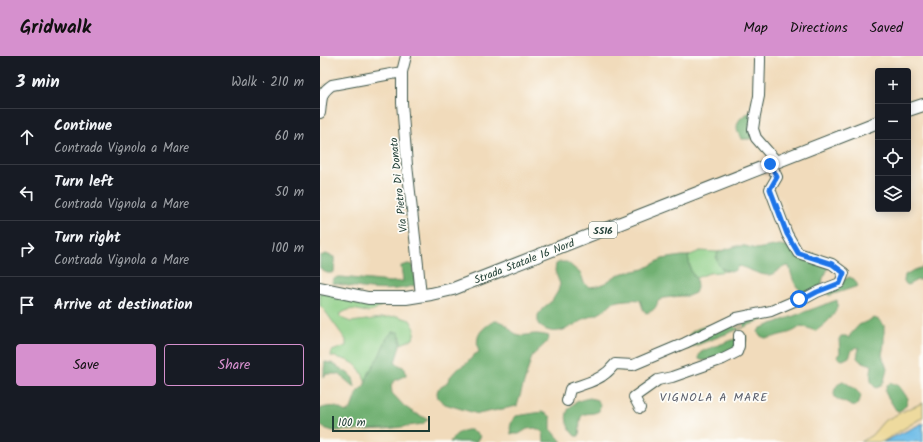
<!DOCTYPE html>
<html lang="en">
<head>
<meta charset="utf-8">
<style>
  :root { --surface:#171b24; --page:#20242c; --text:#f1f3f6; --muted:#9ea1a6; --line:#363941; --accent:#d690ce }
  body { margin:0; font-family:Kalam,sans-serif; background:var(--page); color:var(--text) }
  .controls { position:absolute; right:12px; top:12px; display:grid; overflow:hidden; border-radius:4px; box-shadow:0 2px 10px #0003 }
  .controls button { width:36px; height:36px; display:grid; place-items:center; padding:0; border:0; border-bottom:1px solid var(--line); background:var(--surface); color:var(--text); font:20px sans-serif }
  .scale { position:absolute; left:12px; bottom:10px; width:98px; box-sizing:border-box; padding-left:4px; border:2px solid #1f3d34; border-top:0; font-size:11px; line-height:14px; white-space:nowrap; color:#1f3d34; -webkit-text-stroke:3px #fdfcf7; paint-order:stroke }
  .stop { position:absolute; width:12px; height:12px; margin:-9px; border:3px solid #1a73e8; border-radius:50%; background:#fff }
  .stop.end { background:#1a73e8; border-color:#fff; box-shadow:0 1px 4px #0008 }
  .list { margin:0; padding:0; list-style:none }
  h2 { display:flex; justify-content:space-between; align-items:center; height:52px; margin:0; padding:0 16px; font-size:17px }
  h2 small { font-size:13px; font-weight:400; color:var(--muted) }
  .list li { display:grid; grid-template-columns:26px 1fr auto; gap:12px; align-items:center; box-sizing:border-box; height:56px; padding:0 16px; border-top:1px solid var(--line) }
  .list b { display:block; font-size:15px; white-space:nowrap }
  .list p { margin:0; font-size:13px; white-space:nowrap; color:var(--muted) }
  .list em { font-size:13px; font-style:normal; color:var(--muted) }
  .actions { display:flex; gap:8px; padding:12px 16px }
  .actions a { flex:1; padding:9px 0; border:1px solid var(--accent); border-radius:4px; text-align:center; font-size:14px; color:var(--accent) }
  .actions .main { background:var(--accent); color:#111 }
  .icon { flex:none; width:22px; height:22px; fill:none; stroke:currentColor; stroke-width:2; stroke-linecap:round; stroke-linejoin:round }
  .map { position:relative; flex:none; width:603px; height:386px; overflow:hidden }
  header { display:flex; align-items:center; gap:24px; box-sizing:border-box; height:56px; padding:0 20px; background:var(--accent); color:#111 }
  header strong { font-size:19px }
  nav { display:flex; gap:22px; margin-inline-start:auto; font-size:14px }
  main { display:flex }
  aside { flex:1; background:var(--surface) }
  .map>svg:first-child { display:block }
  .green { fill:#8ccd85; stroke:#56855c }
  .forest { fill:#71b072; stroke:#487653 }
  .sand { fill:#eeda9e; stroke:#868c69 }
  .water { fill:#6dbce7; stroke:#467c8e }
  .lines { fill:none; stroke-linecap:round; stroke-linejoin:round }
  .minor-tunnel { stroke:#c7bba0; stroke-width:10; stroke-dasharray:10 5; stroke-linecap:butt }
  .minor-casing { stroke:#3e5548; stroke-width:12 }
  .major-casing { stroke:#3e5548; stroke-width:14 }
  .minor { stroke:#fff; stroke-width:10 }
  .major { stroke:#fff; stroke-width:12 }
  .route { stroke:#1a73e8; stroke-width:5 }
  .labels { text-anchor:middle; stroke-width:3.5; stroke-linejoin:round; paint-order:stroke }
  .shield { fill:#fdfcf7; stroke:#62766e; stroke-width:1 }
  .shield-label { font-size:10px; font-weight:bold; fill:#1f3d34 }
  .street-label { font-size:11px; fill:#1f3d34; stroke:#fdfcf7 }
  .neighbourhood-label { font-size:12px; letter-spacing:1px; fill:#5d616e; stroke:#fdfcf7 }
</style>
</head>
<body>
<header>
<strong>Gridwalk</strong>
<nav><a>Map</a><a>Directions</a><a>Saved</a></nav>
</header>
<main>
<aside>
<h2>3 min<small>Walk · 210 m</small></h2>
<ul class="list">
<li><svg class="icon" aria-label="ahead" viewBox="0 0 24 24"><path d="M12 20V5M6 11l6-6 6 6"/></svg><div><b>Continue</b><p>Contrada Vignola a Mare</p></div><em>60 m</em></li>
<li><svg class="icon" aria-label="left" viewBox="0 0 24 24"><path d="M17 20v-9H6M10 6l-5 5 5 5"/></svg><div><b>Turn left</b><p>Contrada Vignola a Mare</p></div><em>50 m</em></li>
<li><svg class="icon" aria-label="right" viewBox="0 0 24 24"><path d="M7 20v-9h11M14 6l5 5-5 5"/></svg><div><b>Turn right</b><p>Contrada Vignola a Mare</p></div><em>100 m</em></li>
<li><svg class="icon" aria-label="arrive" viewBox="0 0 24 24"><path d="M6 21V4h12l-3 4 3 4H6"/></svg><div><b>Arrive at destination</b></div></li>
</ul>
<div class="actions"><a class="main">Save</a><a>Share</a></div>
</aside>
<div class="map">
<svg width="603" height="386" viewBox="0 0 603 386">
  <rect width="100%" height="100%" fill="#fdfcf7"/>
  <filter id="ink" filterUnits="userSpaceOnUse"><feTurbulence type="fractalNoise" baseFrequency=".025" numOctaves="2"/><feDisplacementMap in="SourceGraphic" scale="8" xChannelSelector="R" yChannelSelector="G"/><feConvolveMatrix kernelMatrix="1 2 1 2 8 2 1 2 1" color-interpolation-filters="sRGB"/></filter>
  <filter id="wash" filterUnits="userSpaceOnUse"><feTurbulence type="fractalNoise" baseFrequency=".012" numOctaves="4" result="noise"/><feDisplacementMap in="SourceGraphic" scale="16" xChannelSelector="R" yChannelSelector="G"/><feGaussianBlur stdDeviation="0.9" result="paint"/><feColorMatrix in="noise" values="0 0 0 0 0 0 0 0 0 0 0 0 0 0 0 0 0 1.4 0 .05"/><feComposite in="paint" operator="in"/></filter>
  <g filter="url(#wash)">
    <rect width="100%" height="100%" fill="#f1dbbb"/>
    <path class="green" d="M 380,195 L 398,196 L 396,202 L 402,213 L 408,215 L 389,217 L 376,222 L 371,216 L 368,200 Z
      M 0,236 L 64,247 C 61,250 57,254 53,255 C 41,259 35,247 19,259 L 23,263 L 31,266 L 77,260 L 90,264 L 95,273 L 93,283 L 81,288 L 81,281 L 78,276 L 72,276 C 65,283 63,292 59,301 C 54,310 48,317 46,326 C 44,322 43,318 40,314 C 34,304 22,303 11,300 L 12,295 L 26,290 L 26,284 L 5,255 L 0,250 Z"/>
    <path class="forest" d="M 432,56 L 433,81 L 430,83 L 422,83 C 412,72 418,59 432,56 Z
      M 460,189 L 467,190 L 508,211 L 506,217 L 503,222 L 502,228 L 499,233 C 495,234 490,237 486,236 C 474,235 472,219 469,210 C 459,211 456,218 449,219 C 441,220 427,212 419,210 L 414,215 C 402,215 394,209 398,196 L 417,190 L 425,190 L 436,193 Z
      M 6,198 L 14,201 C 14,206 15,211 14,216 C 8,219 4,216 0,212 L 0,200 Z
      M 362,200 L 368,200 L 371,216 L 376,222 L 377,232 L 375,237 L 368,240 L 360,240 L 344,242 L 338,245 C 336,252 334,255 326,257 L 323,253 L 320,244 C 313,243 299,244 292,247 C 289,249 286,253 283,255 C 278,259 271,260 266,262 C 261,264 257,268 252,270 C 240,277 228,278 218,268 L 218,259 L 223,252 L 232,245 L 238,235 L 240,228 L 235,215 L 236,208 L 240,206 L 247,206 L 261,218 L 264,227 L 269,231 L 277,230 L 285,227 L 297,219 L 304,217 L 324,213 L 342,203 Z
      M 88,208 L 93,209 L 96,229 C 68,238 40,232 12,227 C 14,222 16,221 21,221 L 70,226 L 83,225 L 81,210 Z
      M 603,211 L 603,224 L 597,224 L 588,229 L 586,228 L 584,225 L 585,219 L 592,215 Z
      M 529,221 L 534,223 L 538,230 L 511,239 L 508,239 L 507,237 L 523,224 Z
      M 517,244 C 520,257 505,268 496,275 C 491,274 487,271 481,270 C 474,276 469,277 460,279 C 452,281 448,285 439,279 L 438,275 L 441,272 Z
      M 464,253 L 463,257 L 437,266 L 367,293 L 365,284 C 372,272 383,270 396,269 Z
      M 554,262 L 559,264 L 564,269 L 564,288 L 562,299 L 567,313 L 564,325 L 561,330 L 556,332 C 548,326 551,317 552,309 L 540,305 L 537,302 L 539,292 L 536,291 L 532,294 L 529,301 L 523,304 L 519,303 L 517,300 L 520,297 L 519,283 L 521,280 L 526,280 L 529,282 L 530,279 L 539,269 Z
      M 174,265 C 188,265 187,273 196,278 C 203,281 209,278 216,278 C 220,278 225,279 229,280 L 228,285 L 212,300 L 197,350 L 158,358 L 125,348 L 118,342 L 117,337 L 118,333 L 126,328 L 130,321 L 137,313 L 146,308 L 154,299 L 159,296 C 154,279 161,273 174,265 Z
      M 72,276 L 78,276 C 84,286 77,297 75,307 L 85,312 L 86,319 C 79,323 75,323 71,329 L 72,337 L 84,350 L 94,357 L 108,363 L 103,368 L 66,373 L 13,375 L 4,372 L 0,369 L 0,353 C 5,351 12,349 18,352 C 22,354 23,355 27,356 L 31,353 L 37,336 L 44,330 L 49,317 L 59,300 L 67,282 Z
      M 426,279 L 426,285 L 422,290 L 389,305 L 381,304 L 379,303 L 379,299 L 382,295 Z
      M 5,306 L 11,307 L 15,309 L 29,318 L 33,322 L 35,331 L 29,327 L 19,318 L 6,318 L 4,321 L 4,313 Z
      M 523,325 L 535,333 L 541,339 C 540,344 538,352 532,350 C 529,349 528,348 526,347 C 523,345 520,345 517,343 C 510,338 517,327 523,325 Z
      M 571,327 C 581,328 582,336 588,342 C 587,348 585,352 579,355 L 576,354 L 566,338 L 565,335 L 567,329 Z
      M 270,342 L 277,344 L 280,348 L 279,355 C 274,358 270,357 265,358 C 257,360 261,373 259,380 L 255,380 C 245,370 242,355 255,347 C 259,344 265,343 270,342 Z
      M 222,356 L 227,358 L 231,361 L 231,373 L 242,386 L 224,386 L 223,376 L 215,372 L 207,373 L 199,378 L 191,378 C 189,370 191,366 196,360 Z
      M 146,374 L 151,374 L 160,380 L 156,386 L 130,386 C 134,379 139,376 146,374 Z"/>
    <path class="sand" d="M 603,347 L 603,361 L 562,386 L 541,386 L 552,379 L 564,365 L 588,353 Z"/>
    <path class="water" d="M 603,367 L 603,386 L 563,386 Z"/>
  </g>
  <g filter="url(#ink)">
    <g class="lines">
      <path class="minor-tunnel" d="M 417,262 L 419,279"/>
      <defs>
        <path id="minor" d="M 86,0 L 82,16 L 82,47 L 87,109 L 98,209 L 101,240
          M 440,0 L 440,5 L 439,40 L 435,59 L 433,73 L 436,82 L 457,106
          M 0,57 C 2,42 0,37 12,29 L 82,16
          M 247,345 L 250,333 C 262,328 276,326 286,317 C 289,315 292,311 295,308 L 313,309 L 365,287 L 417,262 L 451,255 L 479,243 L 482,244 L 497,236 L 520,227 L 524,217 L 512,208 L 478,197 L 467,178 L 450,133 L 457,121 L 451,108
          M 320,352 L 314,341 L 338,324 L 352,321 L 403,303 L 417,296 L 419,290 L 419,279"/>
        <path id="major" d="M 588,54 L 603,49
          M 0,232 L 48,242 L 86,242 L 111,238 L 133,233 L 558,66"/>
      </defs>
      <use href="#minor" class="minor-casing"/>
      <use href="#major" class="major-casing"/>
      <use href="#minor" class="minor"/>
      <use href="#major" class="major"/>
    </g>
  </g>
  <g class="lines" filter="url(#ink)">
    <path class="route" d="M 450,108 L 457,121 L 450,133 L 467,178 L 478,197 L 512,208 L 524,217 L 520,227 L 497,236 L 482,244 L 479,243"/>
  </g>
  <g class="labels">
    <rect class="shield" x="269" y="166" width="28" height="16" rx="3"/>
    <g class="shield-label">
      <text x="283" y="178">SS16</text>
    </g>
    <g class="street-label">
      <text transform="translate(78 129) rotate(-96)" y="4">Via Pietro Di Donato</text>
      <text transform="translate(204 205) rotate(-21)" y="4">Strada Statale 16 Nord</text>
    </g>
    <g class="neighbourhood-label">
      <text x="394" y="345">VIGNOLA A MARE</text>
    </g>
  </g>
</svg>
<div class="controls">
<button>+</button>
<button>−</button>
<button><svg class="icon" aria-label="locate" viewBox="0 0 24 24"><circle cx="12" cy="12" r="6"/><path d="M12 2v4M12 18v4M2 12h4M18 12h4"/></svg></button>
<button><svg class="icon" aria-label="layers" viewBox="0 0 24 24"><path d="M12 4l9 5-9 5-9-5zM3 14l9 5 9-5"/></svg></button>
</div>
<div class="scale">100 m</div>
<div class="stop" style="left:479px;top:243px"></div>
<div class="stop end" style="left:450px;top:108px"></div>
</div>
</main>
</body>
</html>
